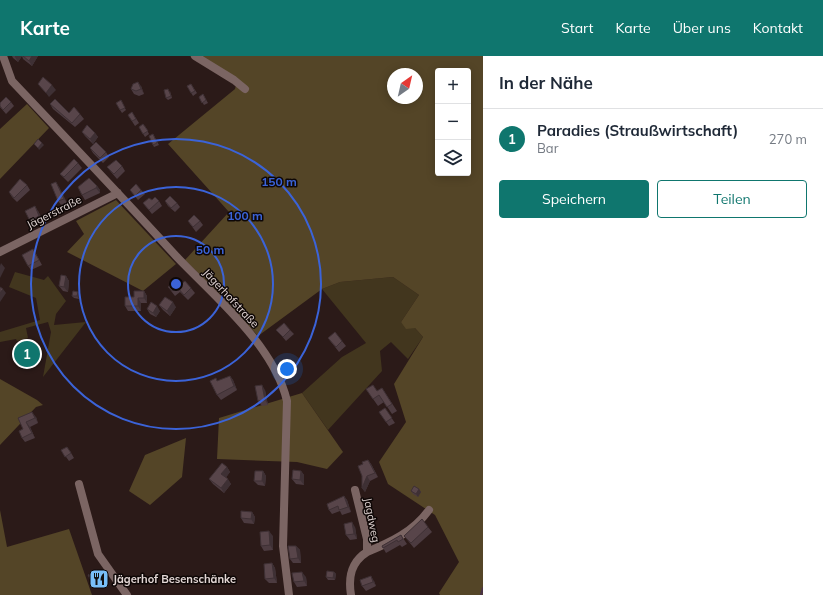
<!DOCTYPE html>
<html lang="de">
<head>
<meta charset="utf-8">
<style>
  :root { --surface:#fff; --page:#f6f6f7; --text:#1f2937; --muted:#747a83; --line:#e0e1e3; --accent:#0f766e }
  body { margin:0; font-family:Mulish,sans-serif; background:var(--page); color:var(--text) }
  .controls { position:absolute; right:12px; top:12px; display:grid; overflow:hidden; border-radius:4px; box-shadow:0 2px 10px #0003 }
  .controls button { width:36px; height:36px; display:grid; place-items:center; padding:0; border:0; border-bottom:1px solid var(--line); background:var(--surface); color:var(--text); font:20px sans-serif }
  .compass { position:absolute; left:387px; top:12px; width:36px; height:36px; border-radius:50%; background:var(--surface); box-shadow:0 2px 10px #0003; rotate:34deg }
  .you { position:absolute; left:287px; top:313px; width:14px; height:14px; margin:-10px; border:3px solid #fff; border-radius:50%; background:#1a73e8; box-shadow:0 0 0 6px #1a73e833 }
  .badge { display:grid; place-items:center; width:26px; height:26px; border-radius:50%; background:var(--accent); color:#fff; font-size:13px; font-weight:700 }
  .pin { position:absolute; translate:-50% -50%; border:2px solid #fff; box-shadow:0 1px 4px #0006 }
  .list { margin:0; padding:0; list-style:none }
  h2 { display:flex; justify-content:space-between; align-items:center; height:52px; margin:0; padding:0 16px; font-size:17px }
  h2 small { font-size:13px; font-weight:400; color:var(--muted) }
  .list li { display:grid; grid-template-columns:26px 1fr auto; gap:12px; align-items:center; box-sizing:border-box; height:60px; padding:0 16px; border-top:1px solid var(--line) }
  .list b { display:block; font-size:15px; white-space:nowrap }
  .list p { margin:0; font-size:13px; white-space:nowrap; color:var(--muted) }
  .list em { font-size:13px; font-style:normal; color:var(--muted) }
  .actions { display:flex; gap:8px; padding:12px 16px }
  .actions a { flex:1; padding:9px 0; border:1px solid var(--accent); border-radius:4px; text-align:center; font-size:14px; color:var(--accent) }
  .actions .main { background:var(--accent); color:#fff }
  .icon { flex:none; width:22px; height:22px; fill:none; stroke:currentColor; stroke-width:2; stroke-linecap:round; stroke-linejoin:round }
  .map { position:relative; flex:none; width:483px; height:539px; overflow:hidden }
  header { display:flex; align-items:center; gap:24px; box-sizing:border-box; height:56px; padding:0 20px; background:var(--accent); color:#fff }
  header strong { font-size:19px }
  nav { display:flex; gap:22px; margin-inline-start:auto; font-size:14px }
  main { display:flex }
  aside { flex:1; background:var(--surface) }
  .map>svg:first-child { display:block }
  .green { fill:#42361e }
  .forest { fill:#544527; fill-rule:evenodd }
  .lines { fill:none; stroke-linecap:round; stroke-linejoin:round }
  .stream { stroke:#4a3248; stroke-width:2 }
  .minor { stroke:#7b6563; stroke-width:8 }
  .wall { fill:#4c3b40 }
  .shaded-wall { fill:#3e3034 }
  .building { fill:#58454a; stroke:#3e3034 }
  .ring { fill:none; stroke:#3b63d8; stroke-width:2 }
  .labels { text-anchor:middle; stroke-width:3; stroke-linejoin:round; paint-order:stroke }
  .street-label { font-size:11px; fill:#e3d7d5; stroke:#0e0706 }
  .poi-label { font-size:11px; font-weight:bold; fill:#e3d7d5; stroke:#0e0706; text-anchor:start }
  .centre { fill:#3b63d8; stroke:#0e0706; stroke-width:2 }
  .ring-label { font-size:12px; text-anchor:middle; font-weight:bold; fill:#3b63d8; stroke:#0e0706; stroke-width:3; stroke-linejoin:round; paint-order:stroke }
</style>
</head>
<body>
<header>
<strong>Karte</strong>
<nav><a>Start</a><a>Karte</a><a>Über uns</a><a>Kontakt</a></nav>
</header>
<main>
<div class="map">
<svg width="483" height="539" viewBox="0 0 483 539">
  <rect width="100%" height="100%" fill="#2b1a18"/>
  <path class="green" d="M 15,216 L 44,224 L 48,220 L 66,245 L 56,258 L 54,269 L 86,266 L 43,321 L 51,276 L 48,266 L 26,272 L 28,282 L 17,285 L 16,283 L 0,286 L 0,276 L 40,264 L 36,242 L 9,231 Z
    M 393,221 L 419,239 L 401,266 L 415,272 L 423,281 L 408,303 L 391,286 L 380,295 L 382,315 L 328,374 L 302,337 L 342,301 L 366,287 L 322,233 L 340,226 Z"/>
  <path class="forest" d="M 190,0 L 483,0 L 483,539 L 440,539 L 439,537 L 459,506 L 435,459 L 388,428 L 379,406 L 406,366 L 394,328 L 423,281 L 415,272 L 406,273 L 401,266 L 419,239 L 393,221 L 340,226 L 322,233 L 258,280 L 219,237 L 185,204 L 229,156 L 168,88 L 235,33 L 236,29 ZM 438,15 L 468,15 L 468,117 L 438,117 ZM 393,18 L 417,18 L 417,42 L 393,42 Z
    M 27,48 L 49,72 L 0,123 L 0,73 Z
    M 116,144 L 176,208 L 143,235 L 67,196 L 84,178 L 76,165 Z
    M 0,323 L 37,344 L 43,349 L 36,351 L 0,389 Z
    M 302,337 L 343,396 L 327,413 L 297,406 L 217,403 L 219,362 Z
    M 186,382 L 182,421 L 150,449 L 129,435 L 145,399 Z
    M 0,454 L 7,491 L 69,473 L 92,539 L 0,539 Z"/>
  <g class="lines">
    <path class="stream" d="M 481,539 L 483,532"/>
    <path class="minor" d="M 3,0 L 12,25 C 67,83 122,141 176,200 C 214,240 274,289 287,345 L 283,490 L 289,539
      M 195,0 L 234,24 L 245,33
      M 0,196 L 118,137
      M 79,428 L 98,498 L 127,539
      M 367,496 C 391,486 413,476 429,454
      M 351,539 C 348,521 351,506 367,496 L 367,483 L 355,434"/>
  </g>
  <path class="wall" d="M 12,0 L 38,0 L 32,10 L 23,3 L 22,0 L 18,6 L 13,2 Z
    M 191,28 L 197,37 L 193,40 L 187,30 Z
    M 141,30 L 144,38 L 139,40 L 134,38 L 131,33 Z
    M 170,35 L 172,42 L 168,44 L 166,42 Z
    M 203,38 L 208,47 L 204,49 L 199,41 Z
    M 11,46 L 14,50 L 6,58 L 0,51 L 0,47 Z
    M 122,47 L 126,54 L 122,57 L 120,54 Z
    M 50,48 L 69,57 L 80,58 L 84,63 L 75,71 L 53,53 Z
    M 132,56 L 139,67 L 135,70 L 128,59 Z
    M 145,70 L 149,78 L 145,81 L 139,71 Z
    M 82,76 L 95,77 L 98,81 L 93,88 L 85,80 Z
    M 153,78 L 159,89 L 154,91 L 153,89 Z
    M 90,92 L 106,96 L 109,101 L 103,107 L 93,97 Z
    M 78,107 L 82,112 L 68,126 L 60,118 Z
    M 122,110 L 125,115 L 117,123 L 111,116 L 107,111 Z
    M 27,129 L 30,134 L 17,146 L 12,141 L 9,136 Z
    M 97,130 L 100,134 L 100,137 L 85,144 L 82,139 Z
    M 59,131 L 67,147 L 62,150 L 58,145 Z
    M 130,134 L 141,134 L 145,138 L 138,144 Z
    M 152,144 L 159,145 L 162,150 L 152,158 L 143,147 Z
    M 165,145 L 177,147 L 180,151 L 175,156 L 168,150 Z
    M 38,155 L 43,164 L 33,169 L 30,165 Z
    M 188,165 L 200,165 L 203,169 L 196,176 Z
    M 36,198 L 42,209 L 31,214 L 28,210 Z
    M 66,220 L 69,225 L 68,236 L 63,235 L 59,230 Z
    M 181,228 L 191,232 L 195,237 L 188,244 L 180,236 L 175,240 L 168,231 Z
    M 144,235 L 147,240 L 147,247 L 141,247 L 141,255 L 128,255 L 125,250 L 134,241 Z
    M 79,238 L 79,243 L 74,242 L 72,240 Z
    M 159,249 L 176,251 L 170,260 L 163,254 Z
    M 147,253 L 160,255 L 156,261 L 150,258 Z
    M 276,274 L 290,274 L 294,278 L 286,285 L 280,278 Z
    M 328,282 L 342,285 L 346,290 L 339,296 Z
    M 19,293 L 32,298 L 27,303 L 22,298 Z
    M 230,320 L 233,324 L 237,334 L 221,344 L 217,339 L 218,325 Z
    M 382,332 L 397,355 L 392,358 L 384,346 L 378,350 L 366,333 L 377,335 Z
    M 265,334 L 268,349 L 262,350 L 258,345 Z
    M 385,352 L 395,367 L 389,370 L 386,366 Z
    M 36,361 L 38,367 L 30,371 L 35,382 L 25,386 L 22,382 L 23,373 L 18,362 Z
    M 61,394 L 70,395 L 74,402 L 69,405 Z
    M 368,404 L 371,408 L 378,421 L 370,425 L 365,436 L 362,432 L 363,408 Z
    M 227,411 L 230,416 L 226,421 L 231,428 L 224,437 L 213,428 L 209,423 Z
    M 263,415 L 266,420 L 265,430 L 258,429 L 254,425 Z
    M 301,415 L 304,419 L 304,429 L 296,428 L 292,423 Z
    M 419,433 L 421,436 L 418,441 L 413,438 L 411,435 Z
    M 344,440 L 347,444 L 351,456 L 342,459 L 340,455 L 332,458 L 329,454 Z
    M 252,456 L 255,461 L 254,468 L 244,467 L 241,462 Z
    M 355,471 L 357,483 L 350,484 L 346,479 Z
    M 428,471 L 432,476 L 414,492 L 404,480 Z
    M 401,479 L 407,488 L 402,491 L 400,489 L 386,497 L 382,490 Z
    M 273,480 L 273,494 L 264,495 L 261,490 Z
    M 296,490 L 300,494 L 301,507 L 293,507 L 290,503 Z
    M 272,507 L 275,512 L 277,527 L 269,527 L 265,523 Z
    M 97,514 L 104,525 L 95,530 L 91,525 Z
    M 334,516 L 336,518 L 335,524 L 328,524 L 326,521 Z
    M 306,521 L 307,530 L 297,531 L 294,526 Z
    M 374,525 L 376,530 L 366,535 L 362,530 Z"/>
  <path class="shaded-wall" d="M 15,0 L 22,0 L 18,6 L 15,1 Z
    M 32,0 L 38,0 L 32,10 L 29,5 Z
    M 138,26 L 141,30 L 144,38 L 141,33 Z
    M 52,29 L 56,34 L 49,41 L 46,37 Z
    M 95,77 L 98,81 L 93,88 L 90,83 Z
    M 42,87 L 44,89 L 39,94 L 38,92 Z
    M 56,126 L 59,131 L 67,147 L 64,143 Z
    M 97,130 L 100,134 L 100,137 L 96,132 Z
    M 35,150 L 38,155 L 43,164 L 39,160 Z
    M 1,207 L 5,212 L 0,222 L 0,210 Z
    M 66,220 L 69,225 L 68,236 L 64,231 Z
    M 3,233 L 6,237 L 0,246 L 0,237 Z
    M 144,235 L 147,240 L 147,247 L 144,242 Z
    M 78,236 L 79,238 L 79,243 L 77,240 Z
    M 138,242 L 141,247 L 141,255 L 138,250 Z
    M 173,246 L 176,251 L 170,260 L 167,255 Z
    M 157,250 L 160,255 L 156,261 L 153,257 Z
    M 28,293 L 32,298 L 27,303 L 24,298 Z
    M 230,320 L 233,324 L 237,334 L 234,330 Z
    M 262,329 L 265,334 L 268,349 L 265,344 Z
    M 32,356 L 36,361 L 38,367 L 35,362 Z
    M 26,366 L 30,371 L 35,382 L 32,377 Z
    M 368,404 L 371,408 L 378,421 L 375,417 Z
    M 227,411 L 230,416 L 225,423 L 221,418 Z
    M 263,415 L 266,420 L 265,430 L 262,425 Z
    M 301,415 L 304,419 L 304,429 L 300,424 Z
    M 367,420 L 370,425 L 365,436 L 362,432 Z
    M 228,423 L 231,428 L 224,437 L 221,432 Z
    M 419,433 L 421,436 L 418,441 L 416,438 Z
    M 344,440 L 347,444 L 351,456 L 348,451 Z
    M 252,456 L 255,461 L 254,468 L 251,463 Z
    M 352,466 L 355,471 L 357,483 L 354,478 Z
    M 269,475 L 273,480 L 273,494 L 270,489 Z
    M 296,490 L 300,494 L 301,507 L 298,502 Z
    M 272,507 L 275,512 L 277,527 L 274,522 Z
    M 302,516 L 306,521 L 307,530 L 304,525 Z
    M 334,516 L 336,518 L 335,524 L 333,522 Z
    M 371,520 L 374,525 L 376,530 L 373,526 Z"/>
  <path class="building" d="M 23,0 L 32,0 L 29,5 Z
    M 43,21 L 52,29 L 46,37 L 38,28 Z
    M 138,26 L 141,33 L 136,35 L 131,33 L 133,28 Z
    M 191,28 L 195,35 L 191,37 L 187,30 Z
    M 168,33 L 171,40 L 166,42 L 164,34 Z
    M 203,38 L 206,44 L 202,47 L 199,41 Z
    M 6,41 L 11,46 L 3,54 L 0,50 L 0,47 Z
    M 55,43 L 69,57 L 74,51 L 80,58 L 72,67 L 50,48 Z
    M 121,44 L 125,52 L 120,54 L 116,47 Z
    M 132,56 L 136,63 L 132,65 L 128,59 Z
    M 143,68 L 148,75 L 143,78 L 139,71 Z
    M 87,69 L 95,77 L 90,83 L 82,76 Z
    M 153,78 L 157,87 L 153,89 L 149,80 Z
    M 38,83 L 42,87 L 38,92 L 34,88 Z
    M 96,86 L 106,96 L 100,102 L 90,92 Z
    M 74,103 L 78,107 L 64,121 L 60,118 Z
    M 116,104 L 122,110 L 114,118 L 107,111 Z
    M 89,122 L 97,130 L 96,132 L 82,139 L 78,131 Z
    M 20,123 L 27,129 L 14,142 L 9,136 Z
    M 56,126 L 64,143 L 58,145 L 51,128 Z
    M 136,128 L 141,134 L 135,140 L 130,134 Z
    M 170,140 L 177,147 L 171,152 L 165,145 Z
    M 155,141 L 159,145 L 149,154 L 143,147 L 149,142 L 152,144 Z
    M 35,150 L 39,160 L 30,165 L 25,155 Z
    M 194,159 L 200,165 L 193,171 L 188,165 Z
    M 33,193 L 39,204 L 28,210 L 22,199 Z
    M 61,219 L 66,220 L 64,231 L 59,230 Z
    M 177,223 L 181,228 L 185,225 L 191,232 L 184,239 L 177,231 L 172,235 L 168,231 Z
    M 0,231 L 3,233 L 0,237 Z
    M 73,235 L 78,236 L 77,240 L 72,240 Z
    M 134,235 L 144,235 L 144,242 L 138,242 L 138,250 L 125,250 L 125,241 L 134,241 Z
    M 165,241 L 173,246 L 167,255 L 159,249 Z
    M 151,246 L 157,250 L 153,257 L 147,253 Z
    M 284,267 L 290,274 L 283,281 L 276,274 Z
    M 335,276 L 342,285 L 336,291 L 328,282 Z
    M 23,288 L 28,293 L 24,298 L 19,293 Z
    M 230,320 L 234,330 L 217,339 L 210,325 L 216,322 L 217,325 Z
    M 262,329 L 265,344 L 258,345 L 255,330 Z
    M 373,329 L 377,335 L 382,332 L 392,348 L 387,351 L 379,339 L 373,343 L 366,333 Z
    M 385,352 L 392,362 L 386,366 L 379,356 Z
    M 32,356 L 35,362 L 26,366 L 32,377 L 22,382 L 19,375 L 23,373 L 18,362 Z
    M 67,391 L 71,397 L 65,401 L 61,394 Z
    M 368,404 L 375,417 L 367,420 L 362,432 L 362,420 L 358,410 L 363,408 L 362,406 Z
    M 222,407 L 227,411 L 221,418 L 228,423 L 221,432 L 209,423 Z
    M 293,414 L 301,415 L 300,424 L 292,423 Z
    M 255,415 L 263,415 L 262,425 L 254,425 Z
    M 414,430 L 419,433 L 416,438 L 411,435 Z
    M 344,440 L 348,451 L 339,454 L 338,450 L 329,454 L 327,448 Z
    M 241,455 L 252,456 L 251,463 L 241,462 Z
    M 422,463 L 428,471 L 411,487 L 404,480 Z
    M 352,466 L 354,478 L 346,479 L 344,468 Z
    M 269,475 L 270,489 L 261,490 L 260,476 Z
    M 401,479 L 403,483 L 398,486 L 397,484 L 383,492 L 382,490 Z
    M 288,490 L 296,490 L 298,502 L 290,503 Z
    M 272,507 L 274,522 L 265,523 L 264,508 Z
    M 97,514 L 100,520 L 91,525 L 88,519 Z
    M 327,515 L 334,516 L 333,522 L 326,521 Z
    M 302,516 L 304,525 L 294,526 L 292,517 Z
    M 371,520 L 373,526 L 362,530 L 360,524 Z"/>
  <g class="ring">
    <circle cx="176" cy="228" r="48"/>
    <circle cx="176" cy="228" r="97"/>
    <circle cx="176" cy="228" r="145"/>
  </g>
  <defs>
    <symbol id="restaurant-square" viewBox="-11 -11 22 22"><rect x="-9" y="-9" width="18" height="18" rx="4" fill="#79bff8" stroke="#0e0706"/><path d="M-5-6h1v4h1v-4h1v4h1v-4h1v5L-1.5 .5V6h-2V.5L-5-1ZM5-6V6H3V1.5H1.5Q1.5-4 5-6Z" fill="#111"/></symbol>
  </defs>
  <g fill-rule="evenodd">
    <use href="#restaurant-square" x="88" y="512" width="22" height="22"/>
  </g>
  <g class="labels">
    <g class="street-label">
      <text transform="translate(54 156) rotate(-27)" y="4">Jägerstraße</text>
      <text transform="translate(231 242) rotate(47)" y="4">Jägerhofstraße</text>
      <text transform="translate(372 464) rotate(79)" y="4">Jagdweg</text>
    </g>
    <g class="poi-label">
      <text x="113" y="527">Jägerhof Besenschänke</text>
    </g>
  </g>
  <circle cx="176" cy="228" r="6" class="centre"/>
  <g class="ring-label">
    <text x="279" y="130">150 m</text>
    <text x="245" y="164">100 m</text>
    <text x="210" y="198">50 m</text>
  </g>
</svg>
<div class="controls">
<button>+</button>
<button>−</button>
<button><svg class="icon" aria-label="layers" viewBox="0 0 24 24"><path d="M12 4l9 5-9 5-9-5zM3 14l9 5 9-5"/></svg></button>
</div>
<svg class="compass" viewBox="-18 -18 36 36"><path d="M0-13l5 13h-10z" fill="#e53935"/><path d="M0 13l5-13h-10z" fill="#747a83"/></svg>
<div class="you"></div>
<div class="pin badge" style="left:27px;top:298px">1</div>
</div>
<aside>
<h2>In der Nähe<small></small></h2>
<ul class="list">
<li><span class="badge">1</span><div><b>Paradies (Straußwirtschaft)</b><p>Bar</p></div><em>270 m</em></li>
</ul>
<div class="actions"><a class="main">Speichern</a><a>Teilen</a></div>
</aside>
</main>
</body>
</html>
